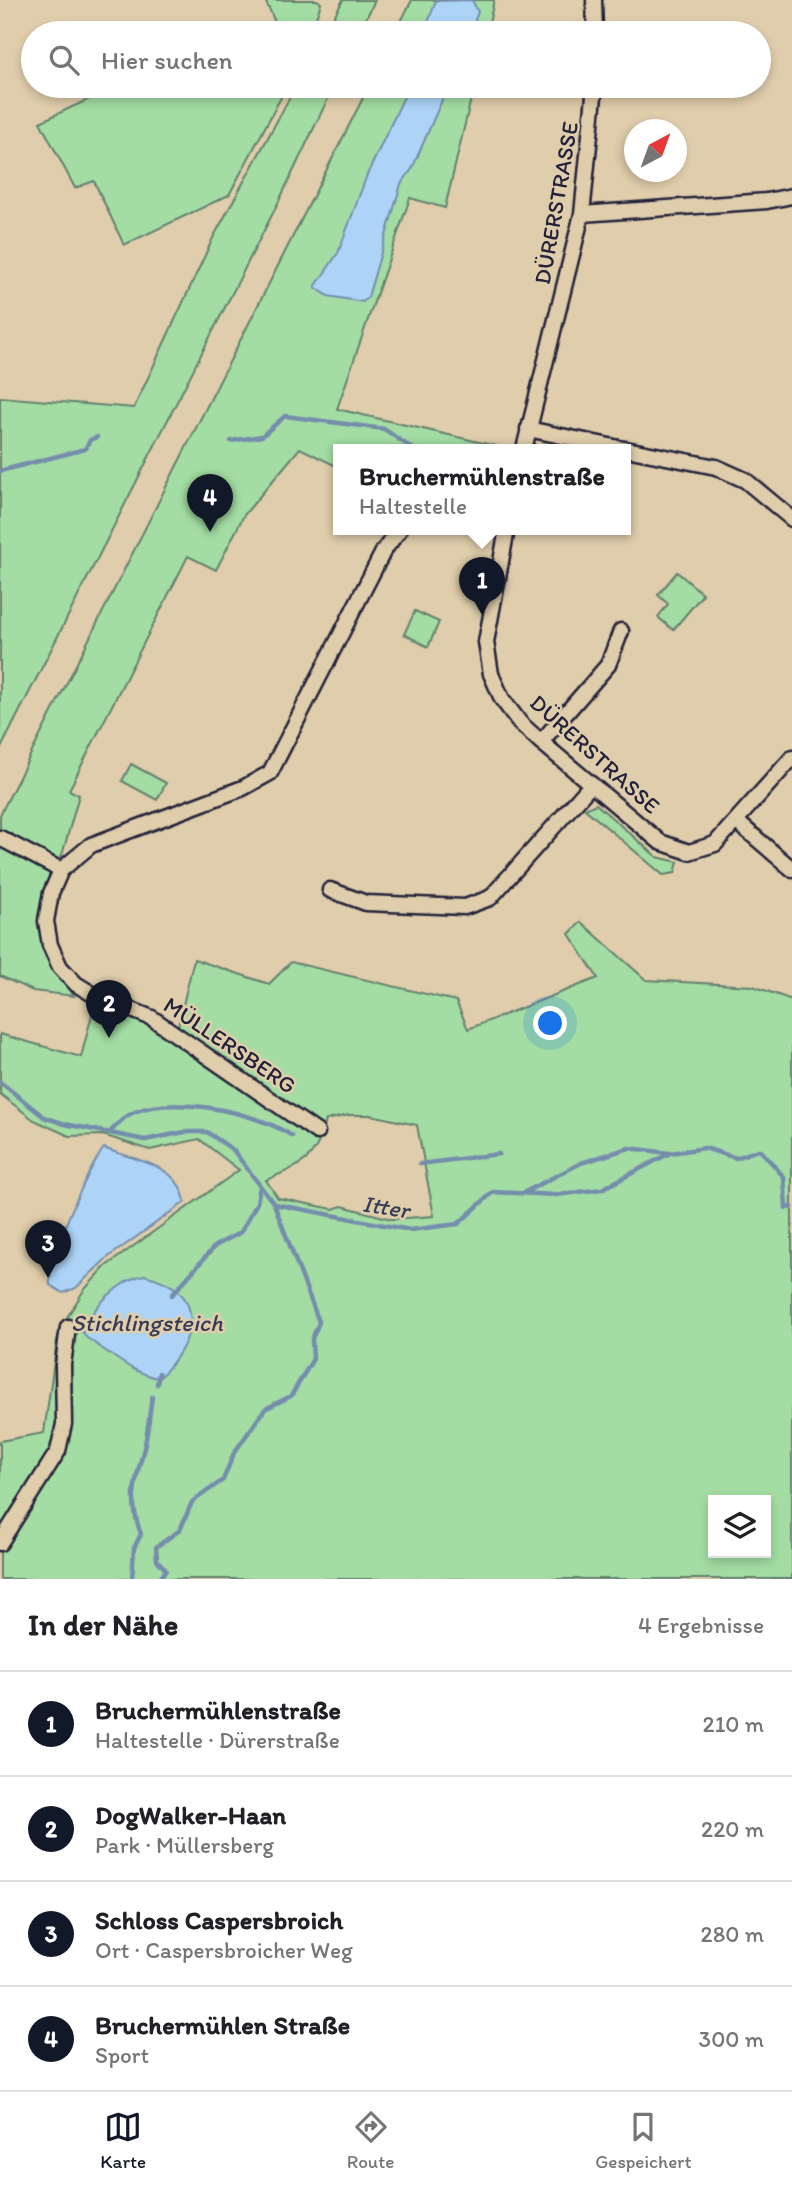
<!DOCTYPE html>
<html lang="de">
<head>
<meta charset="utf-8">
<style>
  :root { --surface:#fff; --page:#f2f2f2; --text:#202124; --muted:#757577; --line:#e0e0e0; --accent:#111827 }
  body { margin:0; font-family:Itim,sans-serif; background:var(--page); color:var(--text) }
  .controls { position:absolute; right:21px; bottom:21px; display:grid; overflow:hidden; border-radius:0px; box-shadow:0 4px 10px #0003 }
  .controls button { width:63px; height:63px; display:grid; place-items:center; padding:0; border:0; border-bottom:2px solid var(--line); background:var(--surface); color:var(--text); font:35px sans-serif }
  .compass { position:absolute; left:624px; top:119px; width:63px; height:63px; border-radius:50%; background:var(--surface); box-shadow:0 4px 10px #0003; rotate:41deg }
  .you { position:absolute; left:551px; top:1024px; width:24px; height:24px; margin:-18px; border:5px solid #fff; border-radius:50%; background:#1a73e8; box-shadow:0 0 0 10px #1a73e833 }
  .badge { display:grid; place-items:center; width:46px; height:46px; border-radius:50%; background:var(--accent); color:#fff; font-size:23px; font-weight:700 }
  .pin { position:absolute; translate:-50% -58px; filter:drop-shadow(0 2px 4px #0008) }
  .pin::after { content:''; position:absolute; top:37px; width:24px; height:21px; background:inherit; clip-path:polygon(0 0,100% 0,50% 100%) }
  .popup { position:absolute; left:333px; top:444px; width:298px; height:91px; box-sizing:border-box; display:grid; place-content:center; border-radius:0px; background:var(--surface); filter:drop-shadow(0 2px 5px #0005); font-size:23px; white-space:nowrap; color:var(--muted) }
  .popup b { font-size:26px; color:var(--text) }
  .popup::after { content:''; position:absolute; left:50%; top:100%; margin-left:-14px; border:14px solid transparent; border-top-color:var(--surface) }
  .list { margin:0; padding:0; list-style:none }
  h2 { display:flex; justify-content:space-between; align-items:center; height:91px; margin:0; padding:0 28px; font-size:30px }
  h2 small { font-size:23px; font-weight:400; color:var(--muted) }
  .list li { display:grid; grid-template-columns:46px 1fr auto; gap:21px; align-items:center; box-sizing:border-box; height:105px; padding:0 28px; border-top:2px solid var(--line) }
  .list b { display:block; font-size:26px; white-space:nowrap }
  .list p { margin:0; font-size:23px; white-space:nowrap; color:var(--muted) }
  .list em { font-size:23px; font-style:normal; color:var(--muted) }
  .icon { flex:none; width:38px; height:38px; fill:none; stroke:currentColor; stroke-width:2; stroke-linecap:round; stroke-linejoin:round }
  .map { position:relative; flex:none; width:792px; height:1579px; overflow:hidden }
  .search { position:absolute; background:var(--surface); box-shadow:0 4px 10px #0003; left:21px; right:21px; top:21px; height:77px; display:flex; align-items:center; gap:18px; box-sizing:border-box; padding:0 24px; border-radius:38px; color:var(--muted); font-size:26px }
  .sheet { height:511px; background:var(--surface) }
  nav { display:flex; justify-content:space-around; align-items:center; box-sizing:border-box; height:98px; border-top:2px solid var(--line); background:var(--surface); font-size:19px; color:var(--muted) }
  nav a { display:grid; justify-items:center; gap:4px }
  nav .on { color:var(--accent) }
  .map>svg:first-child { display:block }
  .green { fill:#a3dda3; stroke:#62806f; stroke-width:2; fill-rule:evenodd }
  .water { fill:#add4f7; stroke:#758dac; stroke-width:2 }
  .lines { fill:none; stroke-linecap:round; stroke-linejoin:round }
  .stream { stroke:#758dac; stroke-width:4.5 }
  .minor-casing { stroke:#22223b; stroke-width:19 }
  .minor { stroke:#dfcdab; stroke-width:14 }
  .labels { text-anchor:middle; stroke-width:5; stroke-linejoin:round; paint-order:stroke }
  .street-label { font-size:23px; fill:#22223b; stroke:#dfcdab }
  .water-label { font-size:24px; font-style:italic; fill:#373d57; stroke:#dfcdab }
</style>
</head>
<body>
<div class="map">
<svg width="792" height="1579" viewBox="0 0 792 1579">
  <rect width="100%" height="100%" fill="#dfcdab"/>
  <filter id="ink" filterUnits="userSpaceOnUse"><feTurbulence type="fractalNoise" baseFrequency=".0143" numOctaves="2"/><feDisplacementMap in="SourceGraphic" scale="14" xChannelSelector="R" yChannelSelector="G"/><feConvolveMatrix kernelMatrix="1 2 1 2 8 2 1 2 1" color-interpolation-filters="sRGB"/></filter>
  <g filter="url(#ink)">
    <path class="green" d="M 265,0 L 317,0 L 321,3 L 311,33 L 280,33 Z
      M 343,0 L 375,0 L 359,33 L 325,33 Z
      M 412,0 L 494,0 L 487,33 L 395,33 Z
      M 117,86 L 287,86 L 229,195 L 124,245 L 94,181 L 75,188 L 40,122 Z
      M 296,86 L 334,86 L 278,203 L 0,750 L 0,397 L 134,408 L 213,238 Z
      M 369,86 L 474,86 L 445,208 L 410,198 L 337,409 L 509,449 L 338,449 L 338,467 L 300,448 L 244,515 L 216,570 L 188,556 L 69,790 L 79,795 L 63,852 L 38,915 L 43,944 L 52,970 L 74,996 L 33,991 L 0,976 L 0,815 Z
      M 677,572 L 703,594 L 673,630 L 658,617 L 668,604 L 658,595 Z
      M 415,611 L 439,622 L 428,647 L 404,634 Z
      M 131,764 L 166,783 L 157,800 L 122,781 Z
      M 596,804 L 657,857 L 678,862 L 675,873 L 663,875 L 585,809 Z
      M 581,922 L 646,980 L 753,986 L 792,1000 L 792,1579 L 0,1579 L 0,1441 L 44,1433 L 57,1340 L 61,1327 L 84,1290 L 106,1266 L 239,1170 L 199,1139 L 150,1150 L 103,1135 L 69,1136 L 34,1120 L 0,1094 L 0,1034 L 81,1057 L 95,1003 L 139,1020 L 174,1042 L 194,959 L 269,984 L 291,962 L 456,1001 L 468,1029 L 598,978 L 569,934 ZM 349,1115 L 371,1115 L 417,1125 L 434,1216 L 391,1219 L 342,1206 L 333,1209 L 278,1198 L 266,1180 C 302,1165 317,1160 326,1120 ZM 144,1276 L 172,1287 L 188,1309 L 135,1369 L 82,1331 L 123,1285 ZM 713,1500 L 766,1500 L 766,1553 L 713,1553 Z"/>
    <path class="water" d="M 472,0 L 478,12 L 470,33 L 424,33 L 436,1 Z
      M 409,86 L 448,86 L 412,169 L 401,184 L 368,297 L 363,302 L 328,296 L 315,287 L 338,253 L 367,175 Z
      M 104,1148 C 135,1161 179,1163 185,1202 L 107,1258 L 76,1288 L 63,1293 L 50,1285 C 47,1260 88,1168 104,1148 Z
      M 144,1275 C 210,1291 197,1341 159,1378 C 133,1374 110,1353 87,1338 L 82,1331 C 92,1308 119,1280 144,1275 Z"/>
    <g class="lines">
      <path class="stream" d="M 231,441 L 262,436 L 285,416 L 384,429 L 413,449
        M 0,471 L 85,449 L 90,440 L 97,437
        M 0,1082 L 44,1117 L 65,1124 L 145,1140 L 185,1132 L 207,1132 L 233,1150 L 274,1204 L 410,1230 L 458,1224 L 493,1192 L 557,1195 L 602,1189 L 670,1153 L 705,1148 L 736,1158 L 758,1150 L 762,1152 L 784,1177 L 786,1208 L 792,1207
        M 111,1131 C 116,1126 121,1120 127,1116 C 164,1092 258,1112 292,1136
        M 420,1164 L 499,1154
        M 523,1193 L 581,1163 L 629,1148 L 669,1153
        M 172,1295 L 215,1246 L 241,1232 L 257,1203 L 260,1186
        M 157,1384 L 159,1373
        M 132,1579 L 134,1548 L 141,1534 C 129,1503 134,1484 143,1452 C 148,1435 149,1415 152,1397
        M 160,1579 L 166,1570 L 157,1560 L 156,1547 L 180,1530 L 192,1502 L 223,1480 L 234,1453 L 265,1409 L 291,1396 L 313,1359 L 312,1339 L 319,1322 L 274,1204"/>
      <defs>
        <path id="minor" d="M 594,0 L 595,33
          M 582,214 L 767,201 L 792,196
          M 528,429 L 624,449
          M 524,449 L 582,214 L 595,86
          M 626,449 L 716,467 L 745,480 L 792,519
          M 507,529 L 486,642 L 491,674 L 502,699 L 520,723 L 541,742 L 660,842 L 689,852 L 715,844 L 792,758
          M 541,742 L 608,665 L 621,631
          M 736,821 L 792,869
          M 0,838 L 61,870
          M 330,890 L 366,903 L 465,907 L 490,898 L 591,785
          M 317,1132 L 152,1018 L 94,995 L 76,984 L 60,967 L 50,945 L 46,921 L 51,893 L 61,870 L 91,845 L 243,788 L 270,773 L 384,550 L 400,529
          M 0,1543 L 58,1451 L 64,1424 L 63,1365 L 68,1327"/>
      </defs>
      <use href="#minor" class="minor-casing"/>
      <use href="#minor" class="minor"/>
    </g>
  </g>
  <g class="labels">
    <g class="street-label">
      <text transform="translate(556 203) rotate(-80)" y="8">DÜRERSTRASSE</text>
      <text transform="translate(595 754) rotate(42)" y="8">DÜRERSTRASSE</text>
      <text transform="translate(230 1045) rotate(34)" y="8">MÜLLERSBERG</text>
    </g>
    <g class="water-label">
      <text transform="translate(386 1207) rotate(9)" y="8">Itter</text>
      <text x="147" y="1331">Stichlingsteich</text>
    </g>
  </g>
</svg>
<div class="controls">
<button><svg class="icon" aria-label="layers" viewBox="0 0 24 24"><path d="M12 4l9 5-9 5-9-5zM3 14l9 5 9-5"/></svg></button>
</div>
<svg class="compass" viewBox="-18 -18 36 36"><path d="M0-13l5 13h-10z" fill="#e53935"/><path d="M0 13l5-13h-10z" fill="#757577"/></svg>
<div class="you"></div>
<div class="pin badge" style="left:482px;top:615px">1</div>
<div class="popup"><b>Bruchermühlenstraße</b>Haltestelle</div>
<div class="pin badge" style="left:109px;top:1038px">2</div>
<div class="pin badge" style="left:48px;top:1278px">3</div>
<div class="pin badge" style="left:210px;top:532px">4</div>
<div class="search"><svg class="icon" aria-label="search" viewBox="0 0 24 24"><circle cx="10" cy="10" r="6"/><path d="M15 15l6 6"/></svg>Hier suchen</div>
</div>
<section class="sheet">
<h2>In der Nähe<small>4 Ergebnisse</small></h2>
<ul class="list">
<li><span class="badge">1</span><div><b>Bruchermühlenstraße</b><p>Haltestelle · Dürerstraße</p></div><em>210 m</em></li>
<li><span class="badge">2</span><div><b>DogWalker-Haan</b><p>Park · Müllersberg</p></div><em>220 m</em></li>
<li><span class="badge">3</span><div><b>Schloss Caspersbroich</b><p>Ort · Caspersbroicher Weg</p></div><em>280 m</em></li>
<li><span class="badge">4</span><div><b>Bruchermühlen Straße</b><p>Sport</p></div><em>300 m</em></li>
</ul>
</section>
<nav>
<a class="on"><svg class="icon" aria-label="map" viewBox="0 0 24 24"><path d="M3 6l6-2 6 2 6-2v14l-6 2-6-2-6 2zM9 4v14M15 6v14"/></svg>Karte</a>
<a><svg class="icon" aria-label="directions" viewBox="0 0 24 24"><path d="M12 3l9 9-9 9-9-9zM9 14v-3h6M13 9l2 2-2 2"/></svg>Route</a>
<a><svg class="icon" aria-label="saved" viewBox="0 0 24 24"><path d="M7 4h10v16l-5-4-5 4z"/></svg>Gespeichert</a>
</nav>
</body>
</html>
